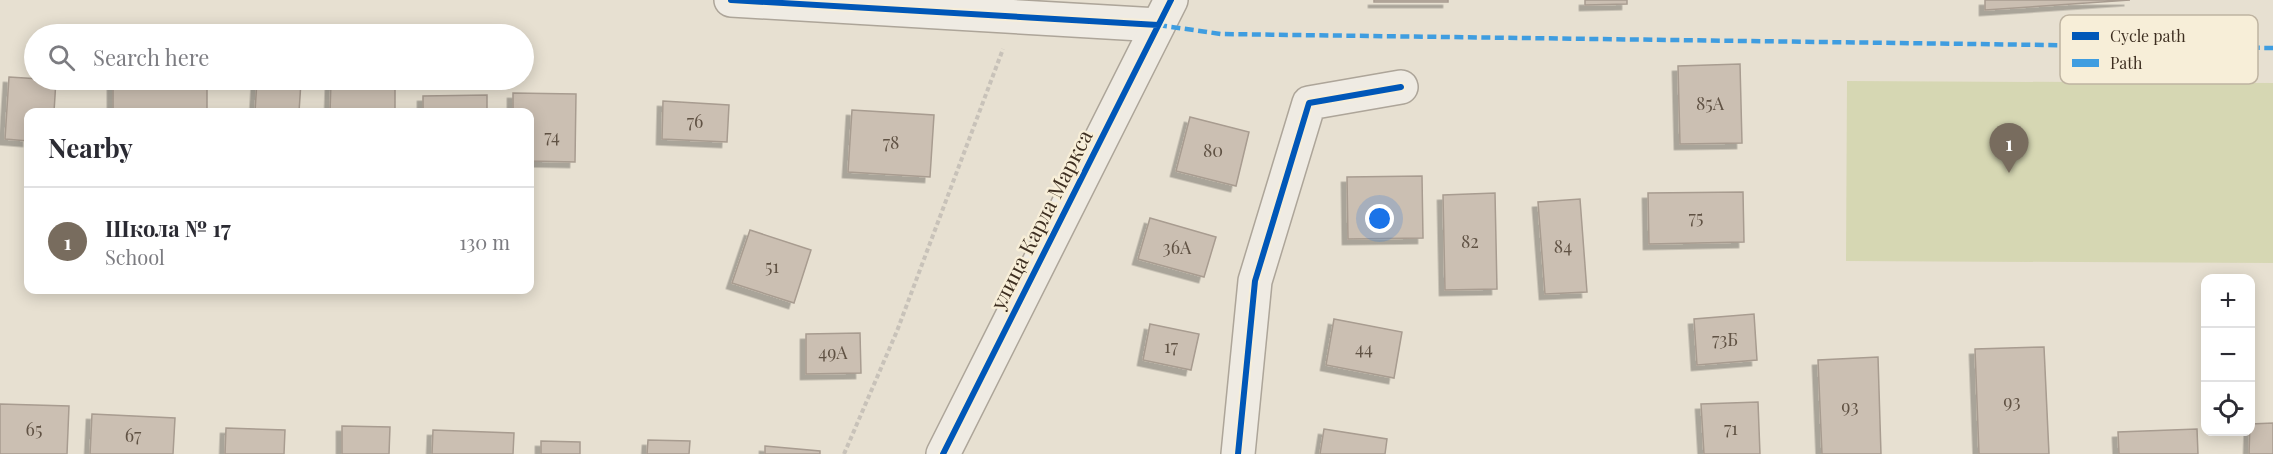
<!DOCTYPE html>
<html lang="en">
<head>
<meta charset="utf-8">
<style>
  :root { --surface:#fff; --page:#f2f2f3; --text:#2b2b33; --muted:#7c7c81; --line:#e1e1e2; --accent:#786c5e }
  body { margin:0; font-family:"Playfair Display",serif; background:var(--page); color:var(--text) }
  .controls { position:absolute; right:18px; bottom:18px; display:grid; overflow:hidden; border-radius:12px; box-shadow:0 3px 15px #0003 }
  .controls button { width:54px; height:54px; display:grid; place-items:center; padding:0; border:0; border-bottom:2px solid var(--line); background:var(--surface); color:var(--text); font:30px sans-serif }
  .you { position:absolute; left:1380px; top:219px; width:21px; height:21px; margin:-15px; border:4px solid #fff; border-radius:50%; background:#1a73e8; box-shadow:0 0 0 9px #1a73e833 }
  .badge { display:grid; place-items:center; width:39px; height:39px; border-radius:50%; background:var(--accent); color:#fff; font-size:20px; font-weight:700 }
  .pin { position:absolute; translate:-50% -50px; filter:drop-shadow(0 2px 3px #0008) }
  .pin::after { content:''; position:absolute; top:32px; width:21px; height:18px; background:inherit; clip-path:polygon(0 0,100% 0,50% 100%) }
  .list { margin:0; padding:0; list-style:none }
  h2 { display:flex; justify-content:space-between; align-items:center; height:78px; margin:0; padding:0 24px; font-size:26px }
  h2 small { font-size:20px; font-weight:400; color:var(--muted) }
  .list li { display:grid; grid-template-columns:39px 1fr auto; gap:18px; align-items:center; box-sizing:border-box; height:108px; padding:0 24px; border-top:2px solid var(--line) }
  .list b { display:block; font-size:22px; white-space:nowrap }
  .list p { margin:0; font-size:20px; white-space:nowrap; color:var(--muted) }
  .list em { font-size:20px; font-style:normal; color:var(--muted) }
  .icon { flex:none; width:33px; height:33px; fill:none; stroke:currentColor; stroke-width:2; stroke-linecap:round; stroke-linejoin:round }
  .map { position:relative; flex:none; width:2273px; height:454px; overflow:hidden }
  .search { position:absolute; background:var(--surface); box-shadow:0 3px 15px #0003; left:24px; top:24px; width:510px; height:66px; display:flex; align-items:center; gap:15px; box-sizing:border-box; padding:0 21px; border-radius:33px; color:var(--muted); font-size:22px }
  .panel { position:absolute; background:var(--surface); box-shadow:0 3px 15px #0003; left:24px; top:108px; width:510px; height:186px; border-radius:12px }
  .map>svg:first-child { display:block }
  .green { fill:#d6d7b3 }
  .building { fill:#cbbfb2; stroke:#a89c90; stroke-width:1.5; filter:url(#shadow) }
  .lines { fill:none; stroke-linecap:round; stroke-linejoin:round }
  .minor-casing { stroke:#ada599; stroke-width:36 }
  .tertiary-casing { stroke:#ada599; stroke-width:36 }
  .path { stroke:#c8c2b9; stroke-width:4; stroke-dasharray:4.5 3; stroke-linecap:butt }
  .minor { stroke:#efebe3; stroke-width:33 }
  .tertiary { stroke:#efebe3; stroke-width:33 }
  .quiet { stroke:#3f9de0; stroke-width:4.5; stroke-dasharray:9 4.5; stroke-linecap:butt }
  .cycleway-casing { stroke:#f7eed8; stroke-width:10 }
  .cycleway { stroke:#0057b8; stroke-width:6 }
  .labels { text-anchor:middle; stroke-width:5; stroke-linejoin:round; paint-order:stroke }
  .number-label { font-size:18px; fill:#605244 }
  .street-label { font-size:21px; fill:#3d2e20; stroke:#f7eed8 }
  .key { fill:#f7eed8; stroke:#bfb4a1; stroke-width:1.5 }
  .key-label { font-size:16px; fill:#3d2e20 }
</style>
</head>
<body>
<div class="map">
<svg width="2273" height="454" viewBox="0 0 2273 454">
  <defs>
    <filter id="shadow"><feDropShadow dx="-5.5" dy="5.5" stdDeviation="0" flood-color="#0004"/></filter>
  </defs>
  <rect width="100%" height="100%" fill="#e7e0d1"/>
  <path class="green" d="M 1847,81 L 2273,83 L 2273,263 L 1846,261 Z"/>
  <path class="building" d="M 1374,0 L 1448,0 L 1448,2 L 1374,2 Z
    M 1585,0 L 1627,0 L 1627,4 L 1585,5 Z
    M 1985,0 L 2130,0 L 1985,10 Z
    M 1740,64 L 1742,143 L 1680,144 L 1678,66 Z
    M 9,77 L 56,80 L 54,112 L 28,112 L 28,141 L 5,139 Z
    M 113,80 L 207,82 L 207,112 L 113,112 Z
    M 257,80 L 301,82 L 299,112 L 255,112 Z
    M 331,83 L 395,84 L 395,112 L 330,112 Z
    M 513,93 L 576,94 L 575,162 L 530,161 L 530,112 L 513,112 Z
    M 487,95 L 487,112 L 423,112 L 423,96 Z
    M 663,101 L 729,105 L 727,142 L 662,139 Z
    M 852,110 L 934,115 L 930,177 L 848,172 Z
    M 1190,117 L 1249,132 L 1236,186 L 1176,171 Z
    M 1422,176 L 1423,238 L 1348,239 L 1347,177 Z
    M 1743,192 L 1744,242 L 1649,244 L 1648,193 Z
    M 1495,193 L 1497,289 L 1445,290 L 1443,195 Z
    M 1580,199 L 1587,292 L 1545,294 L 1538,202 Z
    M 1150,218 L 1216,237 L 1204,277 L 1138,259 Z
    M 750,230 L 811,250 L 794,303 L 732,283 Z
    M 1754,314 L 1757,360 L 1697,365 L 1694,319 Z
    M 1334,319 L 1402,332 L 1394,378 L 1326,365 Z
    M 1150,324 L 1199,334 L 1191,370 L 1143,360 Z
    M 860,333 L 861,373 L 806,374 L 806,334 Z
    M 2044,347 L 2049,454 L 1979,454 L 1975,349 Z
    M 1878,357 L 1881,454 L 1822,454 L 1818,360 Z
    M 1758,402 L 1760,454 L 1704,454 L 1701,404 Z
    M 0,404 L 69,406 L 67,454 L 0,454 Z
    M 92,414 L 175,418 L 173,454 L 90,454 Z
    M 2273,423 L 2273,454 L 2249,454 L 2250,424 Z
    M 342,426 L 390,427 L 389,454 L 342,454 Z
    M 226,428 L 285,430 L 284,454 L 225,454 Z
    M 1324,429 L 1387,439 L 1385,454 L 1320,454 Z
    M 2197,429 L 2198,454 L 2119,454 L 2118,432 Z
    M 433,430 L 514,433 L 513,454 L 432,454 Z
    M 648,440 L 690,441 L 689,454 L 647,454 Z
    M 541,441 L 580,442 L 580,454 L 541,454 Z
    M 765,446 L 820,451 L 820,454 L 765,454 Z"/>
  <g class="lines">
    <defs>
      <path id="minor" d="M 731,0 L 1158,25
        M 1238,454 L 1255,281 L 1309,103 L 1401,87"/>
      <path id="tertiary" d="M 943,454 L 1171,0"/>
    </defs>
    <use href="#minor" class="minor-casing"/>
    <use href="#tertiary" class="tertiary-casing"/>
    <path class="path" d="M 844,454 L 897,331 L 1003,49"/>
    <use href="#minor" class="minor"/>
    <use href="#tertiary" class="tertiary"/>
    <path class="quiet" d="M 1158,25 L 1221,34 L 2273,48"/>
    <defs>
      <path id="cycleway" d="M 731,0 L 1158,25
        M 943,454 L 1171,0
        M 1238,454 L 1255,281 L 1309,103 L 1401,87"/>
    </defs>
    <use href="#cycleway" class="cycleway-casing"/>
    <use href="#cycleway" class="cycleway"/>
  </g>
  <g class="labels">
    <g class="number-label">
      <text x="1710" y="110">85А</text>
      <text x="695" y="128">76</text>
      <text x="552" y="143">74</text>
      <text x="891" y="149">78</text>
      <text x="1213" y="157">80</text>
      <text x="1696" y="224">75</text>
      <text x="1470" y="248">82</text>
      <text x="1563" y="253">84</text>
      <text x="1177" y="254">36А</text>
      <text x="772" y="273">51</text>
      <text x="1725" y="346">73Б</text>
      <text x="1171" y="353">17</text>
      <text x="1364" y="355">44</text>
      <text x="833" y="359">49А</text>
      <text x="2012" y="408">93</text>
      <text x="1850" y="413">93</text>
      <text x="1731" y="435">71</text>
      <text x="34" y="436">65</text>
      <text x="133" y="442">67</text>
    </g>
    <g class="street-label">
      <text transform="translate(1042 220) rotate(-63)" y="7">улица Карла Маркса</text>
    </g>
  </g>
  <rect x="2060" y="15" width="198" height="69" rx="9" class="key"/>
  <rect x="2072" y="32" width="27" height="8" fill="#0057b8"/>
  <rect x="2072" y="59" width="27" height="8" fill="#3f9de0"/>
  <g class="key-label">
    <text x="2110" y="42">Cycle path</text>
    <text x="2110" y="69">Path</text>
  </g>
</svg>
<div class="controls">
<button>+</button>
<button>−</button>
<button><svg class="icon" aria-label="locate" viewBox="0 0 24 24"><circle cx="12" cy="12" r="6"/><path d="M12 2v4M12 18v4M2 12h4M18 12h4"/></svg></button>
</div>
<div class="you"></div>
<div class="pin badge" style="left:2009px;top:173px">1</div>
<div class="search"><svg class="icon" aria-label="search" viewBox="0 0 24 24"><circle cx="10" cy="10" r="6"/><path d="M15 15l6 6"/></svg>Search here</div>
<section class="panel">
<h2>Nearby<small></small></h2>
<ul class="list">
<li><span class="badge">1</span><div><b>Школа № 17</b><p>School</p></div><em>130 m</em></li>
</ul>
</section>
</div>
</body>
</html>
